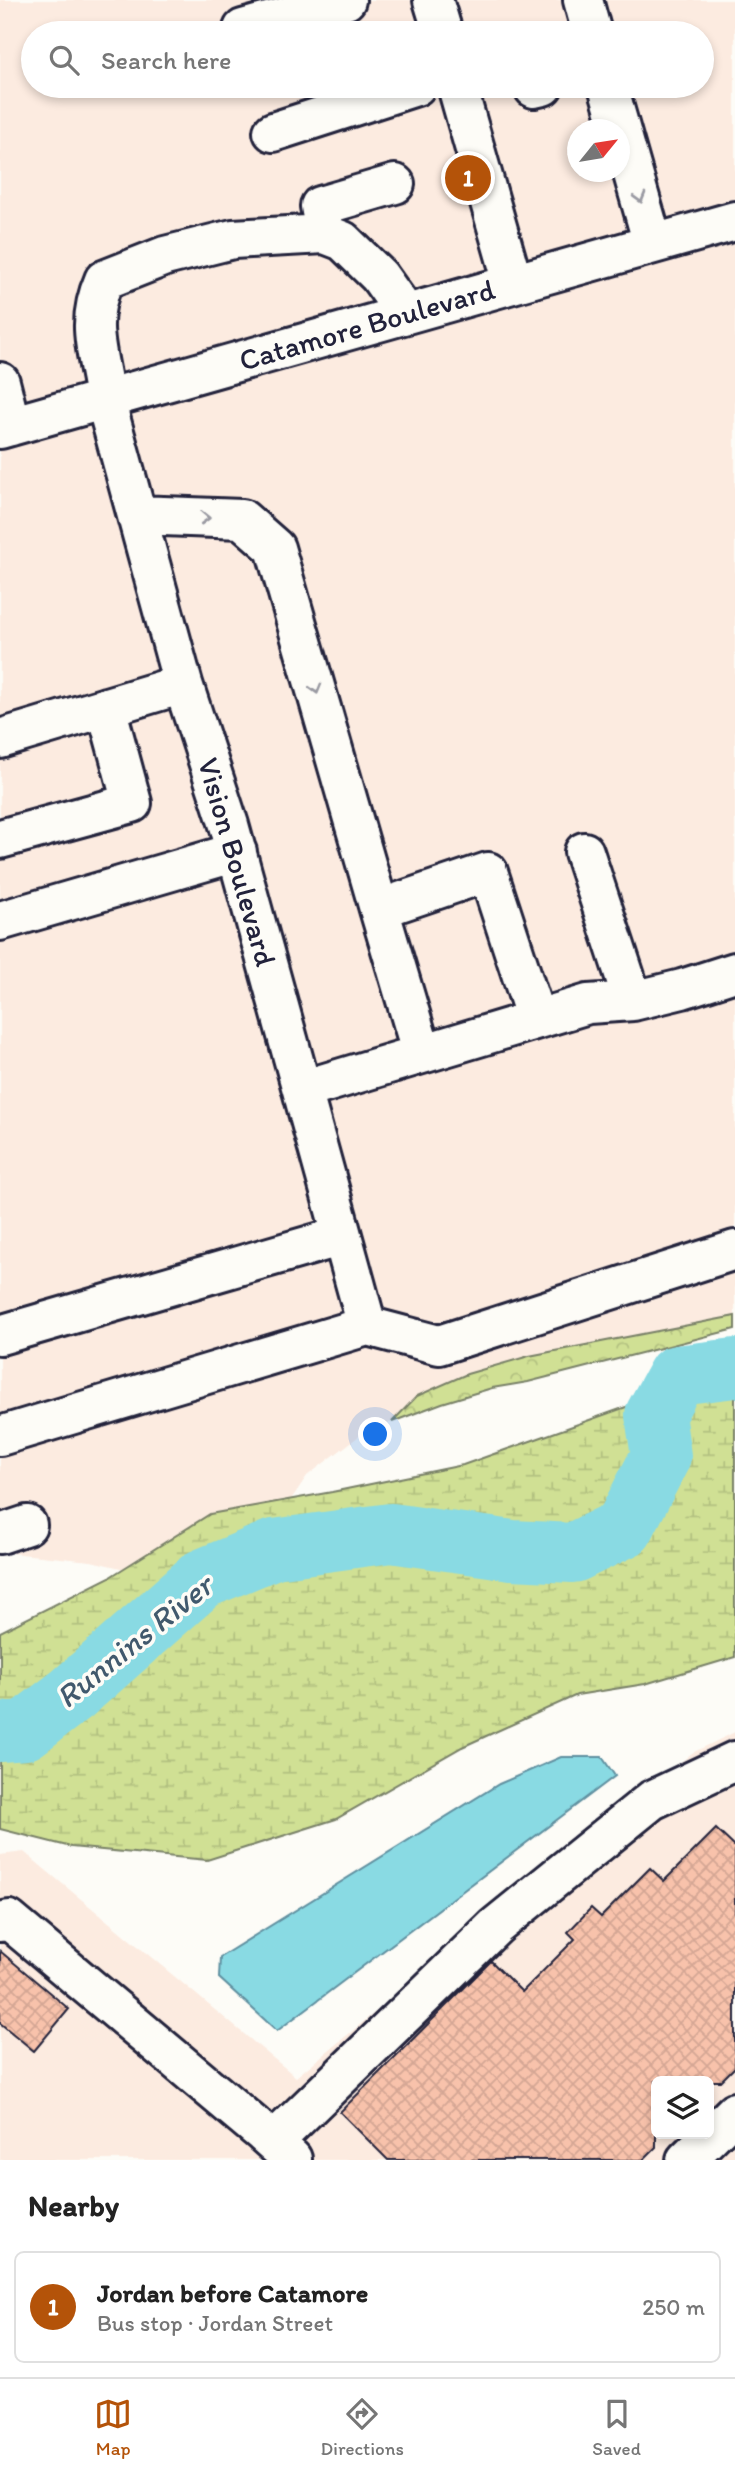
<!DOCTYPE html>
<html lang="en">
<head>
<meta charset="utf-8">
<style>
  :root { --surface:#fff; --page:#f2f2f2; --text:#222; --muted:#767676; --line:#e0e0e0; --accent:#b45309 }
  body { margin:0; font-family:Itim,sans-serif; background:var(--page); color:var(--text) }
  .controls { position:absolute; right:21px; bottom:21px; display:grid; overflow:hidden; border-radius:10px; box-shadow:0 4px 10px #0003 }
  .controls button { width:63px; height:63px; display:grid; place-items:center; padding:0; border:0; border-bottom:2px solid var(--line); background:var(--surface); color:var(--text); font:35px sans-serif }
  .compass { position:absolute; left:567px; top:119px; width:63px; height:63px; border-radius:50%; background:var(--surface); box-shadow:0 4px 10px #0003; rotate:60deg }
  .you { position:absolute; left:376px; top:1435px; width:24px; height:24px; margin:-18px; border:5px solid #fff; border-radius:50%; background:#1a73e8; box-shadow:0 0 0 10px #1a73e833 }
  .badge { display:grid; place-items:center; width:46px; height:46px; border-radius:50%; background:var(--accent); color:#fff; font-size:23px; font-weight:700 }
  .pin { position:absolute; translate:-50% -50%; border:4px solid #fff; box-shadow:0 2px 7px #0006 }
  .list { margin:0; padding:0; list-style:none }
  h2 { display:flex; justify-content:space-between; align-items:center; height:91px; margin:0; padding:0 28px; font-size:30px }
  h2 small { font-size:23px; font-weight:400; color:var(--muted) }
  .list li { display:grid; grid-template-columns:46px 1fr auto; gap:21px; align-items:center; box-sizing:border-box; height:112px; margin:0 14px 14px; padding:0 14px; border:2px solid var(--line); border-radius:10px }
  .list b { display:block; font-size:26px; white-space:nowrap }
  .list p { margin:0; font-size:23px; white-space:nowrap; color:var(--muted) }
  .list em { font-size:23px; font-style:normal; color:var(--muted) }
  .icon { flex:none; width:38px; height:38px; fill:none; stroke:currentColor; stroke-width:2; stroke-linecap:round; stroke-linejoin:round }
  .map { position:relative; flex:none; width:735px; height:2160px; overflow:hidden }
  .search { position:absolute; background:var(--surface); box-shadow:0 4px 10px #0003; left:21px; right:21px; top:21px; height:77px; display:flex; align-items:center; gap:18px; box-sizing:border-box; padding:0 24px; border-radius:38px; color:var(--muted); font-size:26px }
  .sheet { height:217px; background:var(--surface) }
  nav { display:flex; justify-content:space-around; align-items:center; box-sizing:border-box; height:98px; border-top:2px solid var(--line); background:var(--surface); font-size:19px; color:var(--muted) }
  nav a { display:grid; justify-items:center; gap:4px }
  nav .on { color:var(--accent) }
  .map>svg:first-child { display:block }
  .built { fill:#fcebe0; fill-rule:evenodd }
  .forest { fill:url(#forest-crowns); stroke:#798168; stroke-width:2 }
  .wetland { fill:url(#wetland-marsh); stroke:#798168; stroke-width:2 }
  .water { fill:#89dae3; stroke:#6090a0; stroke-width:2 }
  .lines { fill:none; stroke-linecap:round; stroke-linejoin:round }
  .river { stroke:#89dae3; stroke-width:60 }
  .building { fill:url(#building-cross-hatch); stroke:#22223b; stroke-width:2 }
  .minor-casing { stroke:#22223b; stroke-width:44 }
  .minor { stroke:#fdfcf7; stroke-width:38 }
  .oneway { stroke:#9a9aa2 }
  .labels { text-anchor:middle; stroke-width:7; stroke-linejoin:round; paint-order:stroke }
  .street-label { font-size:30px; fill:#22223b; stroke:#fdfcf7 }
  .water-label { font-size:32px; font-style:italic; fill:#41596d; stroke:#fdfcf7 }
</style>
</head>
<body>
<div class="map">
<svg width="735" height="2160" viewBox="0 0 735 2160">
  <defs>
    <pattern id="forest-crowns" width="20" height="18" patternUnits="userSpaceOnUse" patternTransform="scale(1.75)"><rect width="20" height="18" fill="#d0e094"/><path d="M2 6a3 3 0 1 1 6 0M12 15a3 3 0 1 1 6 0" fill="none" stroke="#b2c080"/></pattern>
    <pattern id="wetland-marsh" width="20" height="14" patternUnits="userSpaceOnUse" patternTransform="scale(1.75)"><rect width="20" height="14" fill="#d0e094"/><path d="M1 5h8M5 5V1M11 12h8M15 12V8" fill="none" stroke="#b2c080"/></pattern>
    <pattern id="building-cross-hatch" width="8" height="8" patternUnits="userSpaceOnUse" patternTransform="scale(1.75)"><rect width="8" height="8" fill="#f8c2ab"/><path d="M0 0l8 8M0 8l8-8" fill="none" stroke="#d4a694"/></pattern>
  </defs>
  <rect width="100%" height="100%" fill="#fdfcf7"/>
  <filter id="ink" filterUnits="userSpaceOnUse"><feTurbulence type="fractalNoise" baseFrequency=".0143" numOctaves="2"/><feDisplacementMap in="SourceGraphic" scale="14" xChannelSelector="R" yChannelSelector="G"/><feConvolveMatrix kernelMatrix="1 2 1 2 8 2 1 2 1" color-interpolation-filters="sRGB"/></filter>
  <g filter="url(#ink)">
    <path class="built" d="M 0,0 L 735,0 L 735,1316 L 529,1356 L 417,1396 L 392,1422 L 359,1436 L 307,1476 L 292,1498 L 277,1531 L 167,1579 L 91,1561 L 0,1552 ZM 33,33 L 702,33 L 702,86 L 33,86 ZM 578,130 L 620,130 L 620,172 L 578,172 Z
      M 735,1732 L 735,2160 L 0,2160 L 0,1855 L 24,1852 L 296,2077 L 692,1753 ZM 656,2081 L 709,2081 L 709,2134 L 656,2134 Z"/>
    <path class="forest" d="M 735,1316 L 735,1329 L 528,1382 L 492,1388 L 442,1403 L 392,1422 L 417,1396 L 467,1374 L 529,1356 Z"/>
    <path class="wetland" d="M 735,1361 L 735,1657 L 645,1684 L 577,1695 L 462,1747 L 336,1819 L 207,1860 L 71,1847 L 0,1829 L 0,1632 L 110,1577 L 210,1514 L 332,1492 L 463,1465 L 654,1397 Z"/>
    <path class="water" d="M 561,1757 L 602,1757 L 615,1776 L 277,2031 L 219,1978 L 220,1957 L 499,1784 Z"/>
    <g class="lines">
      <path class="river" d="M 0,1732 L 25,1730 L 72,1694 L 202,1579 L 274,1549 L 391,1533 L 512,1550 L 573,1553 L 624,1528 L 661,1456 L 655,1415 L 677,1375 L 735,1368"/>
    </g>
    <path class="building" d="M 716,1829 L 735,1847 L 735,2067 L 721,2081 L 656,2081 L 656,2147 L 643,2160 L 388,2160 L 340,2112 L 491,1961 L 522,1992 L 575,1939 L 568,1932 L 591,1908 L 601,1917 L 650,1868 L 664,1881 Z
      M 0,1951 L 69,2009 L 34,2051 L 0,2023 Z"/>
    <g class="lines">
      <defs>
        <path id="minor" d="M 433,0 L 443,33
          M 583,0 L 592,33
          M 243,29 L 346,0
          M 457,86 L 513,283
          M 608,86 L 653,244
          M 534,88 L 543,86
          M 273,132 L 416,86
          M 325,234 L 320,206 L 395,184
          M 0,382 L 11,426
          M 0,429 L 735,221
          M 137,515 L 242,519 L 275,548 L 379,909
          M 0,739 L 183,684
          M 0,839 L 132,803 L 106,707
          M 584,852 L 633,1001
          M 0,921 L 237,852
          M 422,1054 L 379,909 L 488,872 L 536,1019
          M 302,1090 L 588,1004 L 633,1001 L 682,989 L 735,972
          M 367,1326 L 229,825 L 183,684 L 105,399 C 99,353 84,326 104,280 L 165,256 L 233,239 L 325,234 L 343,241 L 379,276 L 406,314
          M 0,1335 L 342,1236
          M 0,1436 L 367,1326 L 439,1345 L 735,1250
          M 0,1534 L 27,1525
          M 0,1922 L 9,1920 L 263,2133 L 292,2159
          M 273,2142 L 496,1926 L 652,1800 L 735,1761
          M 686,2160 L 735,2112"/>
      </defs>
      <use href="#minor" class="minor-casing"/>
      <use href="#minor" class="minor"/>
    </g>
    <defs><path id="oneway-chevron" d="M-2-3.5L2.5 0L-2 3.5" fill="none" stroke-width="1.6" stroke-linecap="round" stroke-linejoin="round" transform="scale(1.75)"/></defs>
    <g class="oneway">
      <use href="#oneway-chevron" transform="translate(640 198) rotate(74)"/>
      <use href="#oneway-chevron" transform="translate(205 518) rotate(2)"/>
      <use href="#oneway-chevron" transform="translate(316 689) rotate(74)"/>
    </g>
  </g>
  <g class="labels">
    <g class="street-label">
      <text transform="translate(367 325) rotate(-16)" y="10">Catamore Boulevard</text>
      <text transform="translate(237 862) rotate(74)" y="10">Vision Boulevard</text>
    </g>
    <g class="water-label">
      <text transform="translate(134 1641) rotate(-39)" y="11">Runnins River</text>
    </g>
  </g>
</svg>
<div class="controls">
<button><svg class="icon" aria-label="layers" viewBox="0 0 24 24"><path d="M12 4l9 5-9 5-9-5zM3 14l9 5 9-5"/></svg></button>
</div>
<svg class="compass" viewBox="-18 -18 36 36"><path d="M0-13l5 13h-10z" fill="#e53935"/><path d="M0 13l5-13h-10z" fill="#767676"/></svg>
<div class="you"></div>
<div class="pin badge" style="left:468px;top:178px">1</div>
<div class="search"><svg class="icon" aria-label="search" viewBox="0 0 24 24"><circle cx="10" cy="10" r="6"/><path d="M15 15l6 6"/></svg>Search here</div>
</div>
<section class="sheet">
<h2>Nearby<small></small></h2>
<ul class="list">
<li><span class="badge">1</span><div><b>Jordan before Catamore</b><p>Bus stop · Jordan Street</p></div><em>250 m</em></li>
</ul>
</section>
<nav>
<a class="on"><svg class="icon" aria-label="map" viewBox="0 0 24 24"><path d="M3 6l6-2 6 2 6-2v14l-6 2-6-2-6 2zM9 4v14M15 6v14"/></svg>Map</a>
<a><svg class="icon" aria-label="directions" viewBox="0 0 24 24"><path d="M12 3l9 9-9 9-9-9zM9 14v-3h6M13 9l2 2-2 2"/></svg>Directions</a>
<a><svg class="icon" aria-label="saved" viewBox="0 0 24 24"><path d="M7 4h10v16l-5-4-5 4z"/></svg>Saved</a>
</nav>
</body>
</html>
